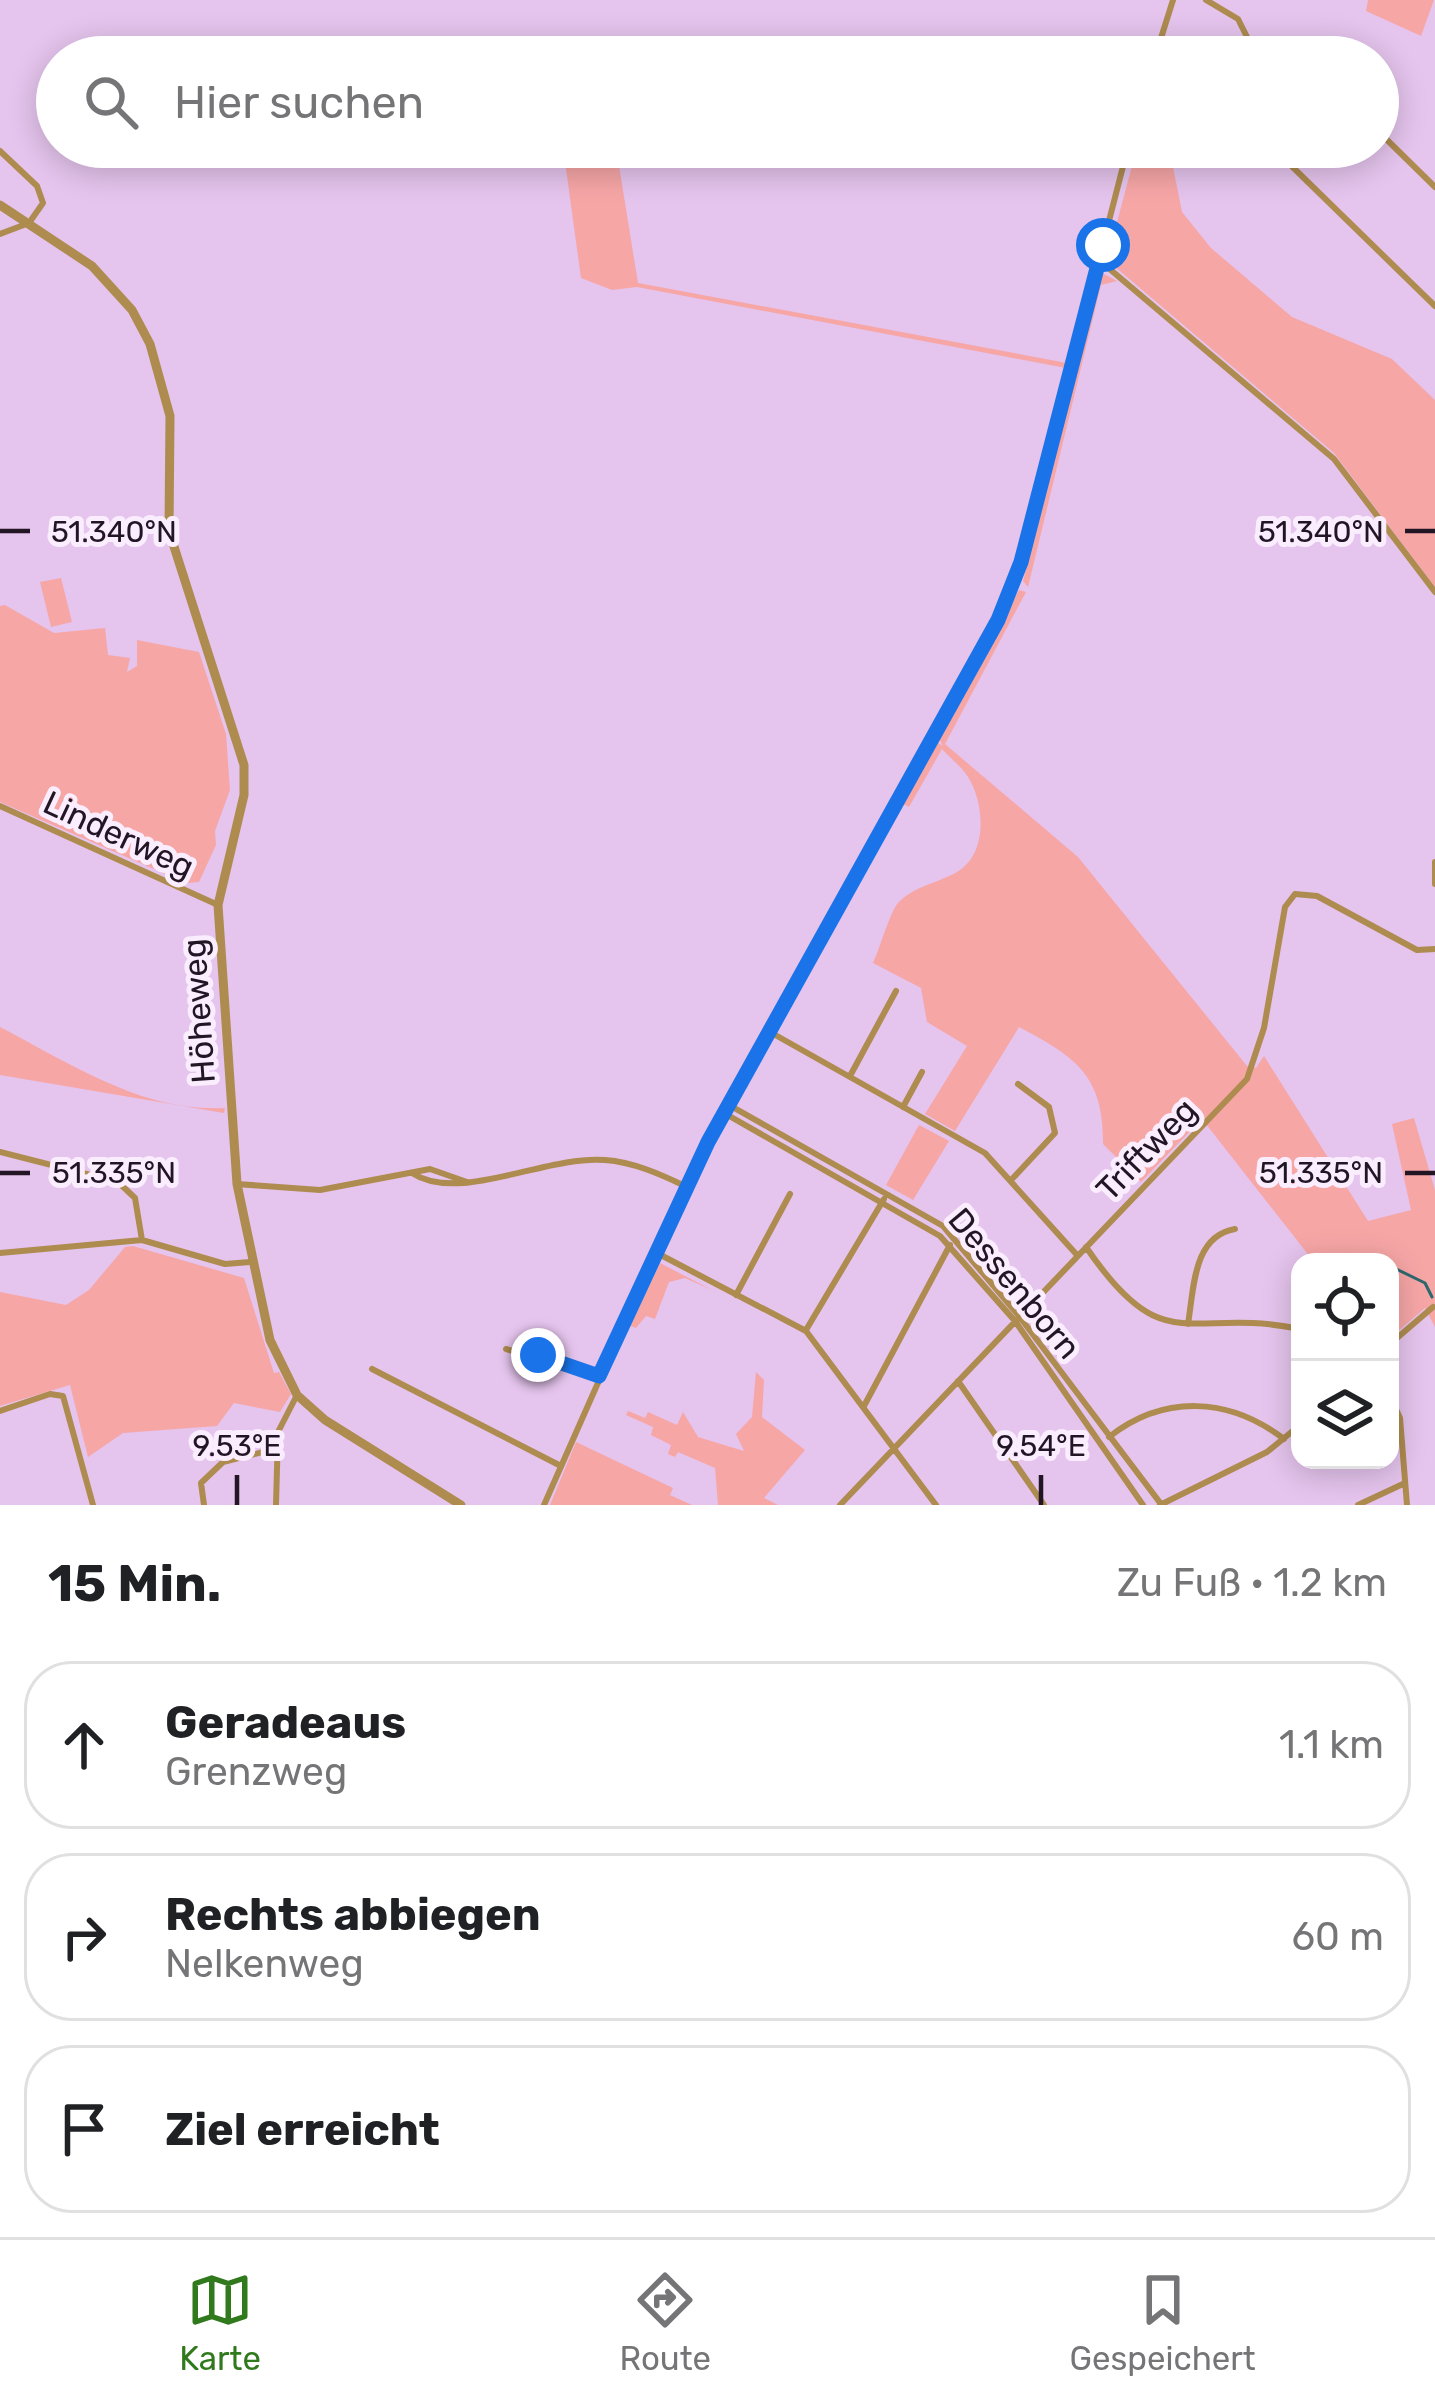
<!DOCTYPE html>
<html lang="de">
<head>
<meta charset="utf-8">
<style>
  :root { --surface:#fff; --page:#f6f6f6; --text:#202124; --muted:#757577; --line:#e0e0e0; --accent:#31791d }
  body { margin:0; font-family:Rubik,sans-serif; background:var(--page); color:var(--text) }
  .controls { position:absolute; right:36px; bottom:36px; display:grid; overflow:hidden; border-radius:24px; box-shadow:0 6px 30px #0003 }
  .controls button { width:108px; height:108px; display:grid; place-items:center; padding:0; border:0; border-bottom:3px solid var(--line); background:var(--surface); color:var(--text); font:60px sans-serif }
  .stop { position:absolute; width:36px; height:36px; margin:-27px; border:9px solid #1a73e8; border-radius:50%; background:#fff }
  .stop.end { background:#1a73e8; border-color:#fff; box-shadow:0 3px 12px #0008 }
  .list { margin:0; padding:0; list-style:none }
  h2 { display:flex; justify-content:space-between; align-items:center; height:156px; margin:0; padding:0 48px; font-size:51px }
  h2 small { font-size:39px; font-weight:400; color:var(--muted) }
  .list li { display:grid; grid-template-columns:78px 1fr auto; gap:36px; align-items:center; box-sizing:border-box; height:168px; margin:0 24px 24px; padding:0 24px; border:3px solid var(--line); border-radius:48px }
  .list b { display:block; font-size:45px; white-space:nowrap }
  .list p { margin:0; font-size:39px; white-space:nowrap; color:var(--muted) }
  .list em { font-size:39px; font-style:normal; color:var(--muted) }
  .icon { flex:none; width:66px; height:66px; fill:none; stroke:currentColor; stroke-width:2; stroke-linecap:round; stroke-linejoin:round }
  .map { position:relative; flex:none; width:1435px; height:1505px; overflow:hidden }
  .search { position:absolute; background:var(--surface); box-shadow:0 6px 30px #0003; left:36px; right:36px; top:36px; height:132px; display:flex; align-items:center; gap:30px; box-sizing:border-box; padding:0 42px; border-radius:66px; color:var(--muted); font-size:45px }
  .sheet { height:732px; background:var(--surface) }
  nav { display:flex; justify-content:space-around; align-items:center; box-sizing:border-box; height:168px; border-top:3px solid var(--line); background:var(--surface); font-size:33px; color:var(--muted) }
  nav a { display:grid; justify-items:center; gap:6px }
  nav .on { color:var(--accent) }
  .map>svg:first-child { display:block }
  .green { fill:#f7a6a6 }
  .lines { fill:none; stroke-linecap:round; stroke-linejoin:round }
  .stream { stroke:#2e686f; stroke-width:3 }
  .minor { stroke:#ae8b4f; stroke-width:6 }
  .tertiary { stroke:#ae8b4f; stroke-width:9 }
  .route { stroke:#1a73e8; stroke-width:15 }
  .ticks { fill:none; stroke:#221625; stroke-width:4.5 }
  .labels { text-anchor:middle; stroke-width:10; stroke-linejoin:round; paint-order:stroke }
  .street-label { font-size:33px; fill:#221625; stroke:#faedfe }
  .ticks-label { font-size:30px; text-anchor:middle; fill:#221625; stroke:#faedfe; stroke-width:10; stroke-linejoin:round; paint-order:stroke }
</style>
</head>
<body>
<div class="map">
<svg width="1435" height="1505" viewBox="0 0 1435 1505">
  <rect width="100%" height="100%" fill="#e5c4ed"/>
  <path class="green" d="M 1368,0 L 1434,0 L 1421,36 L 1366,11 Z
    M 563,147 L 616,147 L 638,283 L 1067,363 L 1066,368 L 637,287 L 612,290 L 581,278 Z
    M 1137,147 L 1169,147 L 1182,212 L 1211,248 L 1292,317 L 1392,359 L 1435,400 L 1435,587 L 1334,453 L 1107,260 Z
    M 1102,273 L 1117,281 L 1101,285 L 1028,587 L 1023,581 Z
    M 61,578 L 72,622 L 51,627 L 40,582 Z
    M 1019,590 L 1026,592 L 945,744 L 1078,857 L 1247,1066 L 1256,1068 L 1264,1056 L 1368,1221 L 1411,1210 L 1392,1124 L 1414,1118 L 1435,1190 L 1435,1327 L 1425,1308 L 1390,1338 L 1390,1262 L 1314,1262 L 1202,1119 L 1141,1182 L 1103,1144 C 1104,1076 1076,1057 1019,1027 L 955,1131 L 925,1114 L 967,1046 L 927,1022 L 921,988 L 873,963 C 880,948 890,912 898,903 C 914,886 938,883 957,872 C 988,854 985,804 968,777 C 962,767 950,758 942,749 L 909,807 L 903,804 L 937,742 L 943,746 L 939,739 Z
    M 5,605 L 54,633 L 105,628 L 108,655 L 130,658 L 127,672 L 137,666 L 137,640 L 199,652 L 226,734 L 230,790 L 215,831 L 216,845 L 199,882 L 186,883 L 0,802 L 0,606 Z
    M 0,1027 C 69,1063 144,1113 225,1108 L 224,1113 L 0,1075 Z
    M 919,1125 L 949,1141 L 913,1200 L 886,1185 Z
    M 133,1246 L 244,1278 L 274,1373 L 279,1372 L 291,1394 L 280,1412 L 234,1403 L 217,1426 L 123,1433 L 88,1457 L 70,1385 L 0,1406 L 0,1292 L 66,1305 L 89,1290 L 125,1247 Z
    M 660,1263 L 712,1290 L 685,1278 L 669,1282 L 655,1319 L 646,1316 L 636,1328 L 630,1326 Z
    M 756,1372 L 764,1380 L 762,1417 L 805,1450 L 764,1498 L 778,1505 L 718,1505 L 715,1468 L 678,1452 L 675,1457 L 668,1454 L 671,1445 L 651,1435 L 653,1427 L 626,1415 L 628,1411 L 645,1418 L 648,1412 L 677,1425 L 683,1412 L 698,1437 L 744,1451 L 736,1434 L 752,1417 Z
    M 576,1442 L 673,1488 L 670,1495 L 692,1505 L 550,1505 Z"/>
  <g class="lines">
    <path class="stream" d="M 1378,1262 L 1379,1262
      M 1390,1266 L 1425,1283 L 1432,1297"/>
    <path class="minor" d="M 1206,0 L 1238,19 L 1249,41 L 1240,57
      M 1249,41 L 1282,46 L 1299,57
      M 1155,57 L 1173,0
      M 1378,131 L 1435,187
      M 1272,147 L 1435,306
      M 0,151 L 37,186 L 43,203 L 29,223 L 0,234
      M 1099,260 L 1334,459 L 1435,592
      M 0,806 L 218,905
      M 1435,862 L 1435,884
      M 770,1032 L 985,1153 L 1077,1255
      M 850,1076 L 896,991
      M 729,1105 L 943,1226 L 1019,1316 L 1161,1504
      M 903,1107 L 922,1072
      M 724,1113 L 940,1236 L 1015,1321 L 1143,1505
      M 0,1152 L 118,1182 L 135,1198 L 142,1240
      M 412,1173 C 459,1204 546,1155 605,1160 C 633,1162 660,1174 685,1186
      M 1013,1178 L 1055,1133 L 1049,1107 L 1018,1084
      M 237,1184 L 320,1190 L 430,1169 L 467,1182
      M 1086,1247 C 1165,1363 1188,1306 1300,1329
      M 655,1252 L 806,1331 L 936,1505
      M 0,1253 L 142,1240 L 225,1264 L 250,1262
      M 736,1295 L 790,1194
      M 1188,1324 C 1194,1288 1193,1236 1235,1229
      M 806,1330 L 884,1199
      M 1390,1344 L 1433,1307
      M 506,1349 L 599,1376
      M 372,1369 L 559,1465
      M 958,1381 L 1044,1505
      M 1390,1396 L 1400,1418 L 1407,1505
      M 864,1406 L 950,1245
      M 0,1411 L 50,1394 L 63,1396 L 93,1505
      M 1109,1437 C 1164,1394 1229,1397 1284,1439
      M 204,1505 L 201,1483 L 223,1462 L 275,1449
      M 276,1505 L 278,1432 L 297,1395
      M 544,1505 L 685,1186 L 1016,582 L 1128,147
      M 840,1505 L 1247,1079 L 1264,1028 L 1285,907 L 1295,894 L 1317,896 L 1417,950 L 1435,949
      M 1160,1505 L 1267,1452 L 1300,1425
      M 1358,1505 L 1405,1483"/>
    <path class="tertiary" d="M 0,205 L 92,266 L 132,310 L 150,344 L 170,416 L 169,531 L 244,765 L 244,795 L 218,905 L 237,1184 L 270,1340 L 297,1395 L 325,1420 L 461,1505"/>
  </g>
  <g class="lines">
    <path class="route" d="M 538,1355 L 599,1376 L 708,1142 L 998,620 L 1021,562 L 1103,245"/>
  </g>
  <path class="ticks" d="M 0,531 L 30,531M 1405,531 L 1435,531M 0,1173 L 30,1173M 1405,1173 L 1435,1173M 237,1475 L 237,1505M 1041,1475 L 1041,1505"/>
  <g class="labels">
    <g class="street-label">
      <text transform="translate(119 834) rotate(25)" y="12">Linderweg</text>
      <text transform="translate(198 1011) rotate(-94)" y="12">Höheweg</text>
      <text transform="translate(1146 1149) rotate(-46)" y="12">Triftweg</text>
      <text transform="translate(1015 1283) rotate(50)" y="12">Dessenborn</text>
    </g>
  </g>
  <g class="ticks-label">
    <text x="114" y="542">51.340°N</text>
    <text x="1321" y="542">51.340°N</text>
    <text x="114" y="1183">51.335°N</text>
    <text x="1321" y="1183">51.335°N</text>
    <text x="237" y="1456">9.53°E</text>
    <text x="1041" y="1456">9.54°E</text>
  </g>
</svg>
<div class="controls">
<button><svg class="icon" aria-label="locate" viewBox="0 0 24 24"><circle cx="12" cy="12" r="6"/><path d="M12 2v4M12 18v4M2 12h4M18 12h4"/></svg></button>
<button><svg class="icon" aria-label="layers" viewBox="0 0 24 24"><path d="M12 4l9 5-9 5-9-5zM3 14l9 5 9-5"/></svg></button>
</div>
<div class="stop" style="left:1103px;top:245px"></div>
<div class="stop end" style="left:538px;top:1355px"></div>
<div class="search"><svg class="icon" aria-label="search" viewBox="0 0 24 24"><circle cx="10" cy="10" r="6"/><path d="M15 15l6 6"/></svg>Hier suchen</div>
</div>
<section class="sheet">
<h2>15 Min.<small>Zu Fuß · 1.2 km</small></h2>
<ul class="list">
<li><svg class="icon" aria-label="ahead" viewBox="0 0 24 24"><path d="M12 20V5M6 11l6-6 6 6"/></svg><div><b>Geradeaus</b><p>Grenzweg</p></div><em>1.1 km</em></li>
<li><svg class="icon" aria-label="right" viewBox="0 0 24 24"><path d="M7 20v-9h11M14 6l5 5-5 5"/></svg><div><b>Rechts abbiegen</b><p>Nelkenweg</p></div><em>60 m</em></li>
<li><svg class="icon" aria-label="arrive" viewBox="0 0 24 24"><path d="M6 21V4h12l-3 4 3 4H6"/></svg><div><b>Ziel erreicht</b></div></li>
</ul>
</section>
<nav>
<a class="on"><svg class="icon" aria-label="map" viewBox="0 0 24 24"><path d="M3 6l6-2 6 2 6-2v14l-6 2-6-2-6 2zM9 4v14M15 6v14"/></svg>Karte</a>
<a><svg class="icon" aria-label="directions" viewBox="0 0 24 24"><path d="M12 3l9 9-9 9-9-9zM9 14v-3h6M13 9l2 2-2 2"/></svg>Route</a>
<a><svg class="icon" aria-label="saved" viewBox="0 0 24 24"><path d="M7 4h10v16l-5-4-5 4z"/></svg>Gespeichert</a>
</nav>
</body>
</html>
